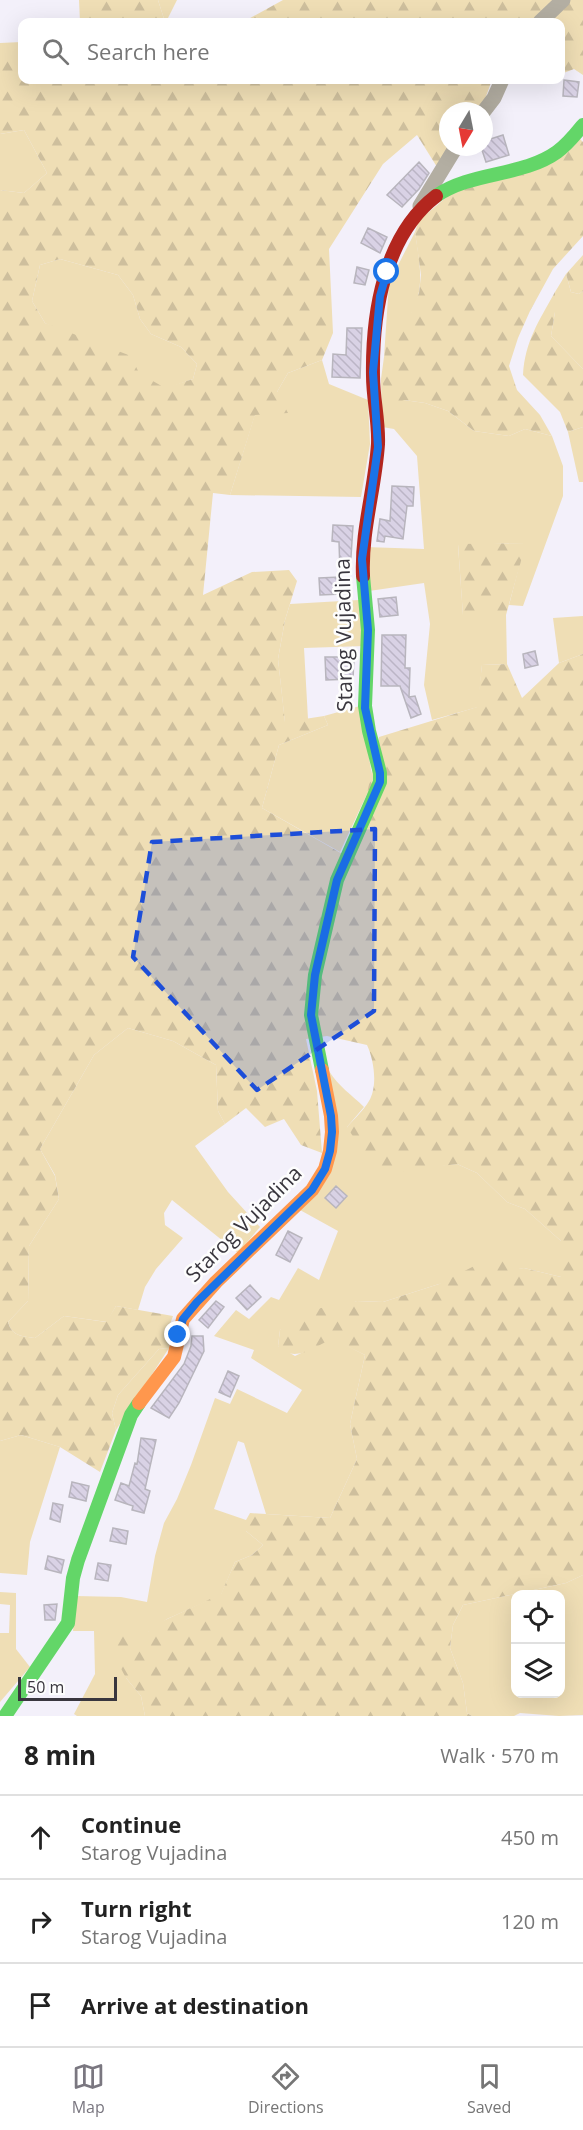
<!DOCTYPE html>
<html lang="en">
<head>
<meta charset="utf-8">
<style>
  :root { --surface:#fff; --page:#f2f2f2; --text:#222; --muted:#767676; --line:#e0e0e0; --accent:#7a7780 }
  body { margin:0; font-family:"Open Sans",sans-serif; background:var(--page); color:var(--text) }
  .controls { position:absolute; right:18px; bottom:18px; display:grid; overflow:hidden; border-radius:12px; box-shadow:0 6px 24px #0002 }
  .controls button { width:54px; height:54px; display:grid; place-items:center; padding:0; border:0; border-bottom:2px solid var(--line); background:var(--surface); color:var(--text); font:30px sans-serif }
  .compass { position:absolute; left:439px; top:102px; width:54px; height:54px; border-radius:50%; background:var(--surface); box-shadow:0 6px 24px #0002; rotate:190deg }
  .scale { position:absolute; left:18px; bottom:15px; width:99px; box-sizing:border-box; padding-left:6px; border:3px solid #39363e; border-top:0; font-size:16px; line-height:21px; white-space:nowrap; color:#39363e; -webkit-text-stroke:4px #fdfdfd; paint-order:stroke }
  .stop { position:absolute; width:18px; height:18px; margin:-14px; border:4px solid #1a73e8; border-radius:50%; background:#fff }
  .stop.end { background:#1a73e8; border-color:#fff; box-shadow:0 2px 6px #0008 }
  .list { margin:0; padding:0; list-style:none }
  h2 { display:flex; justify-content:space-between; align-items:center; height:78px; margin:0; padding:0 24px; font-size:26px }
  h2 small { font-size:20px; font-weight:400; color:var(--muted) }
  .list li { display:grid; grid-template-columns:39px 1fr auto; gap:18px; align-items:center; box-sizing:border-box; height:84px; padding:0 24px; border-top:2px solid var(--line) }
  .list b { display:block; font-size:22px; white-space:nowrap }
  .list p { margin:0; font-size:20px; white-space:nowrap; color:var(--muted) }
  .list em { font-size:20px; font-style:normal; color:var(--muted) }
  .icon { flex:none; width:33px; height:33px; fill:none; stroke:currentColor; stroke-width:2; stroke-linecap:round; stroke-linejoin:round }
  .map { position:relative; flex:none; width:583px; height:1716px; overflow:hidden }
  .search { position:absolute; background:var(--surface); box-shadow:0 6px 24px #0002; left:18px; right:18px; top:18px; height:66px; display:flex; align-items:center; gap:15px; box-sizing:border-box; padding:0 21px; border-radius:12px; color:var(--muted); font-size:22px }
  .sheet { height:330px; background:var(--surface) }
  nav { display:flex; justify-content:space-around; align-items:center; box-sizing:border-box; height:84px; border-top:2px solid var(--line); background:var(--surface); font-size:16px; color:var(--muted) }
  nav a { display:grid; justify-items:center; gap:3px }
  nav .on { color:var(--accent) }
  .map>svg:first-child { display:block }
  .grass { fill:#efdeb5; fill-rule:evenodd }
  .forest { fill:url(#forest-firs); fill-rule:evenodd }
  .building { fill:url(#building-back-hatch); stroke:#b8b5bd; stroke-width:1.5 }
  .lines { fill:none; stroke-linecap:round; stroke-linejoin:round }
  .street { stroke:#b3aea2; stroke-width:15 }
  .fast { stroke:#63d668; stroke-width:14 }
  .slow { stroke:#ff974d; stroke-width:14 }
  .jam { stroke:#b3261e; stroke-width:14 }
  .route { stroke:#1a73e8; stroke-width:8 }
  .marked { fill:#1d4ed8; fill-opacity:0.2; stroke:#1d4ed8; stroke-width:4.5; stroke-dasharray:12 8; stroke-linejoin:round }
  .labels { text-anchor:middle; stroke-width:5; stroke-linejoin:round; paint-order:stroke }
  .street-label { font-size:21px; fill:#39363e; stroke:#fdfdfd }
</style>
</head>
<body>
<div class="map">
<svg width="583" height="1716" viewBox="0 0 583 1716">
  <defs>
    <pattern id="forest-firs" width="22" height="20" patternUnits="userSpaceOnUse" patternTransform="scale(1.5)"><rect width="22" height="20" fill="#efdeb5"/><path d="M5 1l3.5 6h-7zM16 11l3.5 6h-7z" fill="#cebf9d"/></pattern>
    <pattern id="building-back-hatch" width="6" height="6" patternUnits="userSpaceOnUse" patternTransform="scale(1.5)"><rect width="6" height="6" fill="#d9d2e5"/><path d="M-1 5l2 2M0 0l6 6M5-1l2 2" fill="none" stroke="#bbb5c6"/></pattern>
  </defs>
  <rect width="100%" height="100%" fill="#f3f0fa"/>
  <path class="grass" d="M 158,0 L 177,0 L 166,22 L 165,22 Z
    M 24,130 L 47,173 L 24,193 L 0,190 L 0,134 Z
    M 415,232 C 419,259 426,289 411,314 C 400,332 390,335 384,357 L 389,283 Z
    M 60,259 L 118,275 L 133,295 L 140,319 L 151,334 L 181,347 L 197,364 L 193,379 L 165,389 L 45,323 L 32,301 L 40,265 Z
    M 566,274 L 571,292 L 579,294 L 583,291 L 583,369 L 551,336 L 555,312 L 555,292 Z
    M 322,360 L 329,384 L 368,400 L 370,444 L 361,497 L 230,495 L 255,414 L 277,392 L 288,373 Z
    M 381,379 L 404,400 L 425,403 L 448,411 L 474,431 L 509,436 L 525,429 L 552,436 L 563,466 L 563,496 L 523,606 L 509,605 L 525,543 L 458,545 L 463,615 L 506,615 L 507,664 L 482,665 L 478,707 L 432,720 L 424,685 L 430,624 L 424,583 L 369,591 L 365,547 L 424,549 L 417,456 L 394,429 L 382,427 Z
    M 583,427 L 583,482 L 579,482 L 568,432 Z
    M 359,600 L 365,646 L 304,648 L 308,719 L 285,723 L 278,659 L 285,620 L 290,604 Z
    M 583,616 L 583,654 L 559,663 L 553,618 Z
    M 360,706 L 373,781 L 340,852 L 262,808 L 279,745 L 328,725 L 324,716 Z
    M 128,1028 L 173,1041 L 216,1065 L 218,1111 L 225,1124 L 195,1146 L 228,1192 L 260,1227 L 238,1253 L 172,1200 L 164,1213 L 165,1225 L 183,1238 L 156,1269 L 145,1287 L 138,1310 L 116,1306 L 107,1322 L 64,1316 L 35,1338 C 21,1336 12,1336 8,1322 L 28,1301 L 29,1246 L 59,1199 L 55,1175 L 40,1149 L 94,1055 Z
    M 329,1071 C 338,1086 352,1095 364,1107 L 347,1127 L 435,1166 L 457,1164 L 477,1173 L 507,1202 L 525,1209 L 561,1241 L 561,1277 L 524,1268 L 439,1284 L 383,1302 L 357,1301 L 280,1330 L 278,1346 L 295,1356 L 332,1338 L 365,1355 L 350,1424 L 357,1459 L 330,1518 L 266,1514 L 244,1443 L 238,1441 L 214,1509 L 246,1520 L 246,1531 L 263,1545 L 252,1555 L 235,1562 L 221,1595 L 167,1619 L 148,1632 L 126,1678 L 141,1696 L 145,1716 L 77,1716 L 74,1714 L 95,1674 L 94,1631 L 73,1631 L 76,1596 L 121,1597 L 147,1602 L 155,1556 L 164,1523 L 177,1499 L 191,1465 L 215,1398 L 230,1404 L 237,1389 L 287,1413 L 302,1390 L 251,1358 L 254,1350 L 214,1336 L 236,1310 L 249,1319 L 271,1297 L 279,1300 L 298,1268 L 319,1280 L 338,1231 L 300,1210 L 322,1186 Z
    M 169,1348 L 116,1430 L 112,1413 L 118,1395 L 159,1349 Z
    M 21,1435 L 60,1447 L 30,1542 L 27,1575 L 0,1573 L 0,1441 Z
    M 583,1575 L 583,1715 L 559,1716 L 520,1713 L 514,1716 L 472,1716 L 467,1713 L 463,1683 L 450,1648 L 453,1625 L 463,1605 L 566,1583 ZM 516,1594 L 560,1594 L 560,1694 L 516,1694 Z
    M 0,1592 L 16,1593 L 16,1649 L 30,1667 L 0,1702 L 0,1633 L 9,1633 L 10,1605 L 0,1604 Z"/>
  <path class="forest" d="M 79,0 L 158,0 L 165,22 L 80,22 Z
    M 283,0 L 583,0 L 583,75 L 574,69 L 561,74 L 560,22 L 243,22 Z
    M 22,42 L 22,80 L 492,80 L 485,99 L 476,111 L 448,111 L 448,147 L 437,167 L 417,135 L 383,164 L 329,249 L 333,333 L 322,360 L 288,373 L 277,392 L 288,413 L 255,415 L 230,495 L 213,493 L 203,595 L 252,572 L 289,570 L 297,581 L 285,620 L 278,659 L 285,722 L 324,716 L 328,725 L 279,745 L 262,808 L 353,860 L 379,737 L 477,707 L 482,665 L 507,664 L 522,698 L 559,663 L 583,654 L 583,1575 L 566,1583 L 463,1605 L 453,1625 L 450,1648 L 463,1683 L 467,1713 L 472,1716 L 145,1716 L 141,1696 L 126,1678 L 116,1659 L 117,1631 L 148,1632 L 150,1627 L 221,1594 L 235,1562 L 252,1555 L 263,1545 L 246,1531 L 246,1520 L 250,1513 L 330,1518 L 357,1459 L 350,1424 L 365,1355 L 332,1339 C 314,1347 294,1364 278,1346 L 280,1330 L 301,1312 L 357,1301 L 383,1302 L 439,1284 L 482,1262 L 511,1260 L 516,1269 L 524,1268 L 561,1277 L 561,1241 L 525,1209 L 507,1202 L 477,1173 L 457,1164 L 391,1173 L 368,1160 L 347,1127 C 354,1119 363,1111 369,1101 C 378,1086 374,1060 367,1045 L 327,1036 L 306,1039 L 317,1091 L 322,1153 L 301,1145 L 284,1119 L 265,1127 L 246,1108 L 225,1124 L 218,1111 L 216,1065 L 173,1041 L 128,1028 L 94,1055 L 40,1149 L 55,1176 L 59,1199 L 29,1246 L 28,1301 L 8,1322 C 12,1336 21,1336 35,1338 L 64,1316 L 106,1322 L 116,1306 L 173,1316 L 169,1327 L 169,1348 L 159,1349 L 118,1395 L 112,1413 L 116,1430 L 100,1472 L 60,1447 L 21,1435 L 0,1441 L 0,190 L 24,193 L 47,173 L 24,130 L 0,134 L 0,43 ZM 60,259 L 118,275 L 133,295 L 140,319 L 151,334 L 181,347 L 197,364 L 193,379 L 165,388 L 139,373 L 131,356 L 45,323 L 32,301 L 40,265 Z
    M 580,139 L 583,142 L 583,236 L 553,269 L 530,311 L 518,338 L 509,366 L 517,390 L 540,415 L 552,436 L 525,429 L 509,436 L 474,431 L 448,411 L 425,403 L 404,400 L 391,407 L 381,379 L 384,357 L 387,343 L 411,313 L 419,293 L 421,275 L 415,232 L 419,220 L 453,192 Z
    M 583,255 L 583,291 L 579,294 L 571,292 L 566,274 Z
    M 555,292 L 555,312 L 551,336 L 583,369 L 583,427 L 568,432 L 560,412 L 523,375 C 525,341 539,321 555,292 Z
    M 526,543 L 506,615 L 463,616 L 458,544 Z"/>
  <path class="building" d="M 564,80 L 579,82 L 577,97 L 563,96 Z
    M 503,135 L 509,155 L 486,162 L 481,147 L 484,147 L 484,141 Z
    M 419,162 L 429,173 L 419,189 L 402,207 L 387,195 Z
    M 368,228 L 387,237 L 380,253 L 361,243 Z
    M 357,267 L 369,270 L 365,285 L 354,283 Z
    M 347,328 L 362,328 L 360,378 L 332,377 L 333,354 L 346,355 Z
    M 392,486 L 414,487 L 413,506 L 407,506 L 403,539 L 385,536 L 384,542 L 377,541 L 380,519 L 390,521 Z
    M 333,525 L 353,526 L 350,572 L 340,572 L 339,542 L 332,541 Z
    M 340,577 L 341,594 L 320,595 L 319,578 Z
    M 396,597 L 398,615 L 380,617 L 378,599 Z
    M 382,635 L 406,635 L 405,668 L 410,668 L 409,697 L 415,696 L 421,714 L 411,718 L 400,686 L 381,686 Z
    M 535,651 L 538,665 L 525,668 L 523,654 Z
    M 325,657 L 354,657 L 353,679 L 326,680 Z
    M 336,1186 L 347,1196 L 336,1208 L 325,1198 Z
    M 288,1231 L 302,1238 L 290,1262 L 276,1255 Z
    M 250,1285 L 261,1297 L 247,1310 L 236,1298 Z
    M 216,1301 L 224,1307 L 208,1328 L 199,1320 Z
    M 192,1336 L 203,1336 L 204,1351 L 179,1403 L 169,1418 L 151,1408 L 184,1364 L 191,1346 Z
    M 228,1371 L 239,1376 L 230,1397 L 219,1392 Z
    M 141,1438 L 156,1440 L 145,1489 L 150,1491 L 144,1513 L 132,1510 L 133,1506 L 115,1500 L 121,1483 L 129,1486 L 135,1463 L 137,1464 Z
    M 72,1482 L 89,1486 L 86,1501 L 69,1497 Z
    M 53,1503 L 63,1505 L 60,1522 L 50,1519 Z
    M 113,1528 L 128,1531 L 126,1544 L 110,1541 Z
    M 48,1556 L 64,1560 L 61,1573 L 45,1569 Z
    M 98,1563 L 111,1565 L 108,1581 L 95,1579 Z
    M 57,1604 L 55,1620 L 45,1620 L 44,1605 Z"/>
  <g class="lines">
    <path class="street" d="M 540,22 L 563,0
      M 484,111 L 494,98 L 502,80
      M 420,206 L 456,147"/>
    <path class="fast" d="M 436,196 C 472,171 522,177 557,152 C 568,144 575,135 583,125
      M 322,1070 L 311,1015 L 315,975 L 337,880 L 380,782 L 380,773 L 369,731 L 365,706 L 368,630 L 363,576
      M 5,1716 L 68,1623 L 73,1578 L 78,1560 L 131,1415 L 139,1403"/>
    <path class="slow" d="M 139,1403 L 174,1357 L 183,1319 L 216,1282 L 312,1190 L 325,1169 L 330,1151 L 332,1132 L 331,1116 L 322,1070"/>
    <path class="jam" d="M 363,576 C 361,531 375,489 378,444 C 379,421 373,399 373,376 C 372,313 384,236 436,196"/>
  </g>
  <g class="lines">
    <path class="route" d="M 178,1335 L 183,1319 L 197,1302 L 312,1190 L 325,1169 L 330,1151 L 332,1132 L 331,1116 L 311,1015 L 315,975 L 337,880 L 380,782 L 380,773 L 365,708 L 368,630 L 362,559 L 378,447 L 373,372 L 380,296 L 387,272"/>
  </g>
  <path class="marked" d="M 375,829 L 374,1011 L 257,1090 L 133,957 L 152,842 Z"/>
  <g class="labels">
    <g class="street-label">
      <text transform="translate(344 635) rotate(-91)" y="7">Starog Vujadina</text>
      <text transform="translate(244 1224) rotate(-45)" y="7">Starog Vujadina</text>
    </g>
  </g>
</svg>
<div class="controls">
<button><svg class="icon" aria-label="locate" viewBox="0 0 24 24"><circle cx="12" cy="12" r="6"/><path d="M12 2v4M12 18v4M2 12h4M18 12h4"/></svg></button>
<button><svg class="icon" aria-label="layers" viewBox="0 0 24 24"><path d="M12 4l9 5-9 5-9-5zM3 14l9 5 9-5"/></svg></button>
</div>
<svg class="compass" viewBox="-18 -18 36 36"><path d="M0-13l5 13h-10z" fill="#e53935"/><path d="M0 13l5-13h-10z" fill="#767676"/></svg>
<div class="scale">50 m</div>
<div class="stop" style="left:387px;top:272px"></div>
<div class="stop end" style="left:178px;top:1335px"></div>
<div class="search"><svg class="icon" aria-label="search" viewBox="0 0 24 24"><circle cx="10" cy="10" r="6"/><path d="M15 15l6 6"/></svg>Search here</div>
</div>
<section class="sheet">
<h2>8 min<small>Walk · 570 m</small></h2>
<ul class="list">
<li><svg class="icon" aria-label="ahead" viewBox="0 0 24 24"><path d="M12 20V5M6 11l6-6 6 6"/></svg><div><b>Continue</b><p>Starog Vujadina</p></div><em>450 m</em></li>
<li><svg class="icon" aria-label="right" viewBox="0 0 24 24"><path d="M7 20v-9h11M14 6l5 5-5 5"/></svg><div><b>Turn right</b><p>Starog Vujadina</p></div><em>120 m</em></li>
<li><svg class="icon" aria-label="arrive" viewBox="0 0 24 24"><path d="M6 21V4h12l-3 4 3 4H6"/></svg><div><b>Arrive at destination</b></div></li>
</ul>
</section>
<nav>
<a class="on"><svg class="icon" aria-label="map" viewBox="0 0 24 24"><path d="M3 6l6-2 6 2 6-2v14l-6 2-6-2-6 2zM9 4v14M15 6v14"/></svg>Map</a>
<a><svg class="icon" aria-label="directions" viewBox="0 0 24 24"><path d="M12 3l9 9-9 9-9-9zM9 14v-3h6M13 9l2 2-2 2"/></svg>Directions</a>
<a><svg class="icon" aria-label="saved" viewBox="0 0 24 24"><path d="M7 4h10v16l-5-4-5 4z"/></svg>Saved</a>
</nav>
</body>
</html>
